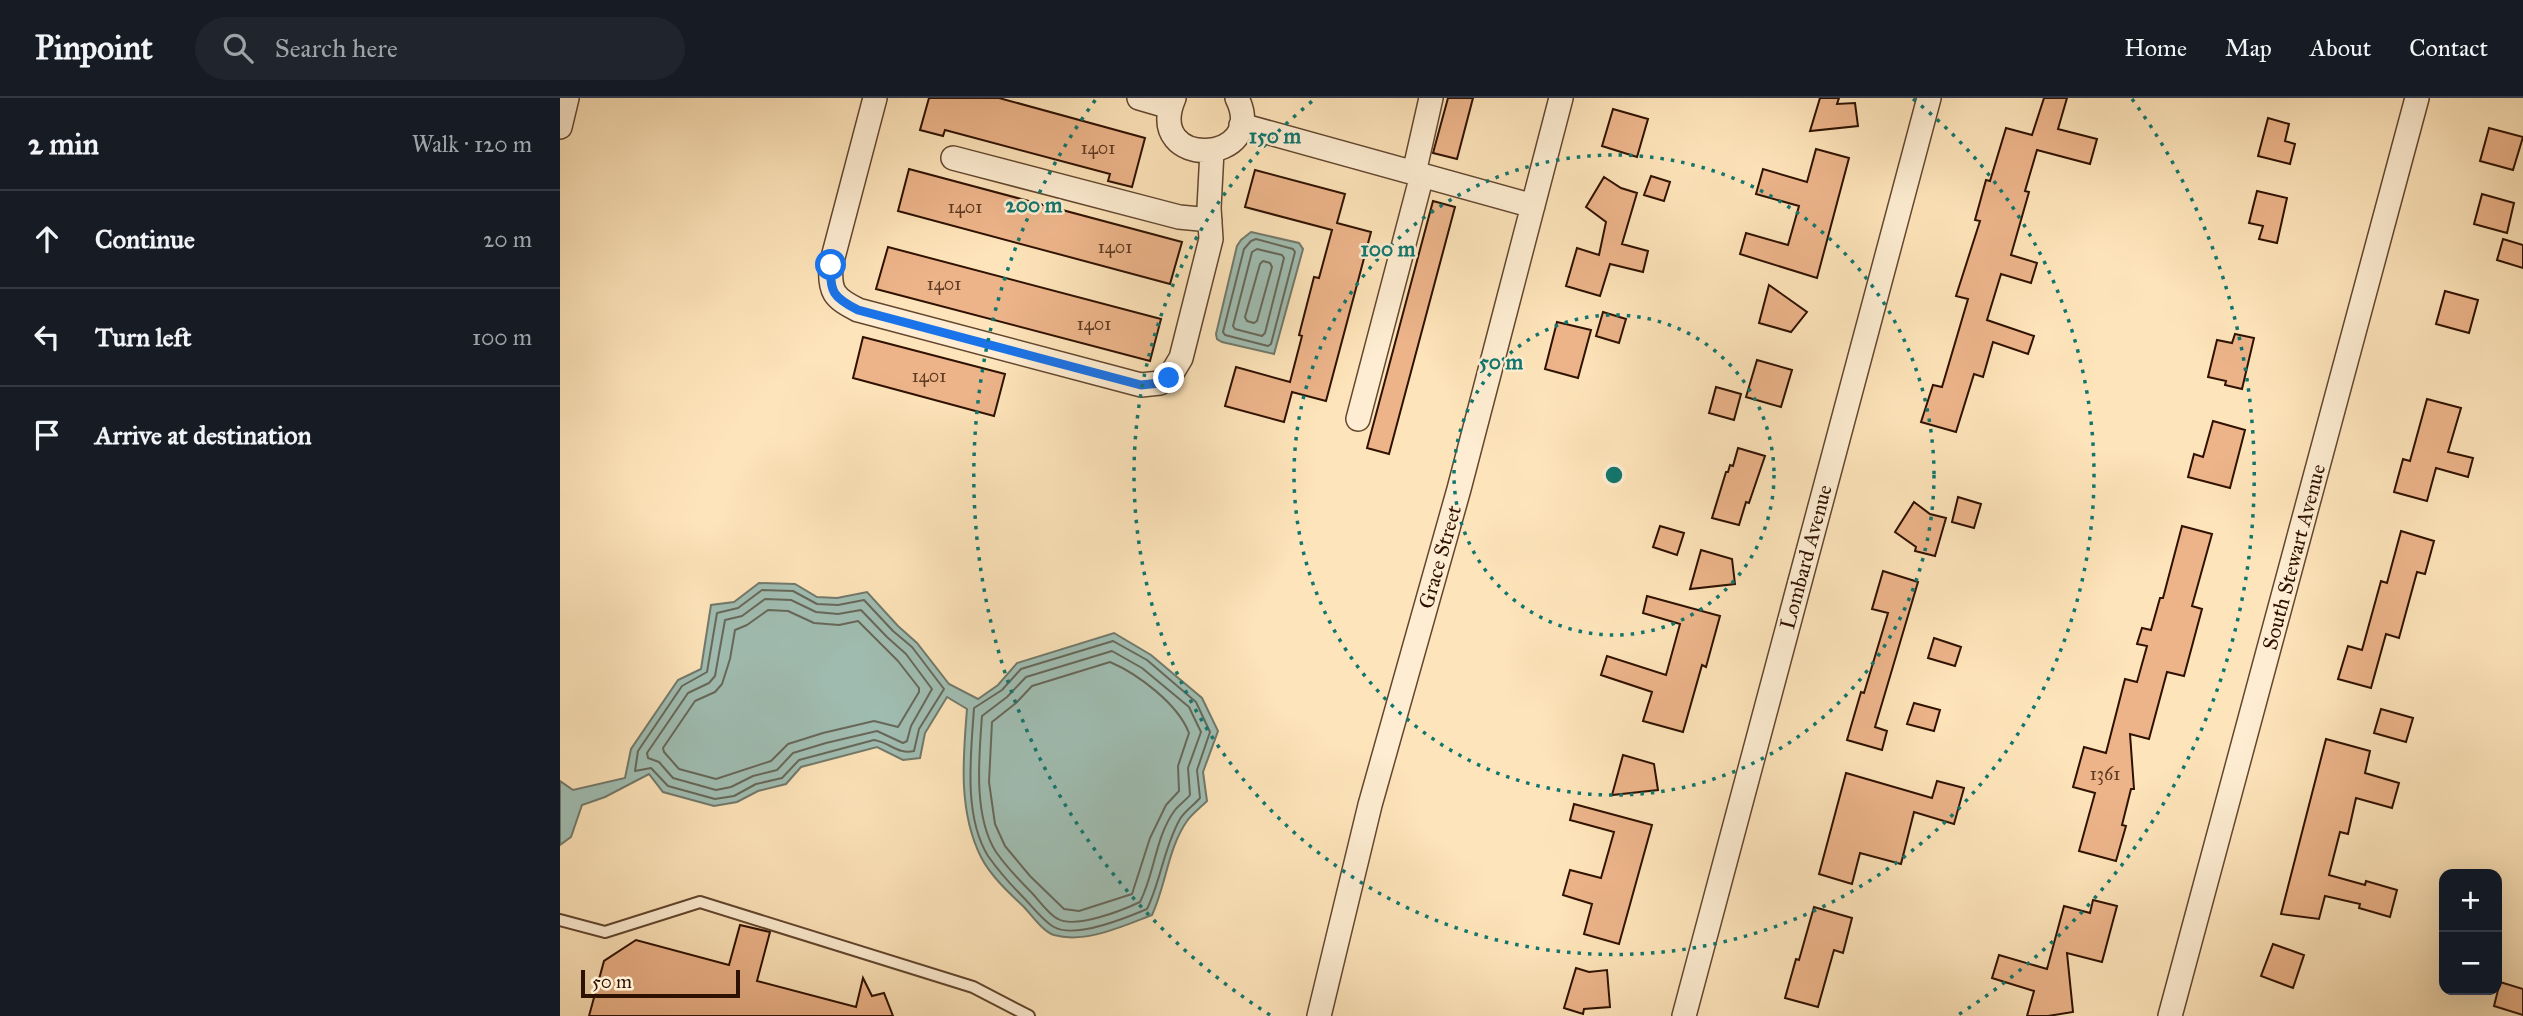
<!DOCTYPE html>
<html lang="en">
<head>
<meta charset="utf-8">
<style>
  :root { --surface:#171b24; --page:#20242c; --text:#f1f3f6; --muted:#9ea1a6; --line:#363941 }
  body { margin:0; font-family:"IM FELL Great Primer",serif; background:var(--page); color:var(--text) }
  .controls { position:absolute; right:21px; bottom:21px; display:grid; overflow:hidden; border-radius:14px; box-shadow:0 7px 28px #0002 }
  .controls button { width:63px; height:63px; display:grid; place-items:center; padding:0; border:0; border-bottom:2px solid var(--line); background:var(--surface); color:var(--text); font:35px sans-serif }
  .scale { position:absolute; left:21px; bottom:18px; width:159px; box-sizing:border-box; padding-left:7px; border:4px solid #2e1100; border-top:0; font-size:19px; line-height:24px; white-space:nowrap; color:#2e1100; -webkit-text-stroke:5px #feedd2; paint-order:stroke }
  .stop { position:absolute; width:21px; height:21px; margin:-16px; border:5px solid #1a73e8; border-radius:50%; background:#fff }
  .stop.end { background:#1a73e8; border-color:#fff; box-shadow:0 2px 7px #0008 }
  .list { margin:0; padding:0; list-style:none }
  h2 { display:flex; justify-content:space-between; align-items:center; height:91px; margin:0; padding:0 28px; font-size:30px }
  h2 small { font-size:23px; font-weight:400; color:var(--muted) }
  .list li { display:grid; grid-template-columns:46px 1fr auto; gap:21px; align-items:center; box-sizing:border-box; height:98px; padding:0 28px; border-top:2px solid var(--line) }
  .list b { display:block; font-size:26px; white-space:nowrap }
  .list em { font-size:23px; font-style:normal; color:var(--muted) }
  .icon { flex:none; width:38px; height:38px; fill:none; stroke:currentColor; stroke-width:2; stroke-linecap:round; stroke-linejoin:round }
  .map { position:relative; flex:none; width:1963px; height:918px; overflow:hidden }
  header { display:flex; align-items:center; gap:42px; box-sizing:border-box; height:98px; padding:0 35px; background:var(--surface); border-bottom:2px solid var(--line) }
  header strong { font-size:33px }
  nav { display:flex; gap:38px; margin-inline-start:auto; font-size:24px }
  .search { width:490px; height:63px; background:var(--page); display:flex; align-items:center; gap:18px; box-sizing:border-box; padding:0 24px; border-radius:38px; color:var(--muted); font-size:26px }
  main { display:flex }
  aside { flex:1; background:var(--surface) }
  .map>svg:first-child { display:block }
  .water { fill:#a0beb3; stroke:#72796b; stroke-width:2 }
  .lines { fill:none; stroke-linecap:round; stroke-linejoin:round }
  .shore { stroke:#67685a; stroke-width:2 }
  .building { fill:#edb48a; stroke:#2e1100; stroke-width:2 }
  .lane-casing { stroke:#62462e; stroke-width:14 }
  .street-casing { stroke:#62462e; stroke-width:26 }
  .lane { stroke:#feedd2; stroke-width:10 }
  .street { stroke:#feedd2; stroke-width:23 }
  .route { stroke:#1a73e8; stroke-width:9 }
  .ring { fill:none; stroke:#0f766e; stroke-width:3.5; stroke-dasharray:3.5 7 }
  .labels { text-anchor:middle; stroke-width:5; stroke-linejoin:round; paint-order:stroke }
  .number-label { font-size:18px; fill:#5e3a22 }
  .street-label { font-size:21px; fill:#2e1100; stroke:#feedd2 }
  .centre { fill:#0f766e; stroke:#feedd2; stroke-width:3.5 }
  .ring-label { font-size:21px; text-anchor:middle; font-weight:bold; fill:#0f766e; stroke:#feedd2; stroke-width:5; stroke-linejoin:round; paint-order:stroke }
</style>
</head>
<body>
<header>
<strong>Pinpoint</strong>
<div class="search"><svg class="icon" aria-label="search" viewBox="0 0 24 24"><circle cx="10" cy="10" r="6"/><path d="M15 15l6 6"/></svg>Search here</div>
<nav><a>Home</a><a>Map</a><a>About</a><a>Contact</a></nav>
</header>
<main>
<aside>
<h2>2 min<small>Walk · 120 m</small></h2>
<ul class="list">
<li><svg class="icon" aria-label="ahead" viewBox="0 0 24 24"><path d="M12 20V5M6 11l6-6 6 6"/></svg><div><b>Continue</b></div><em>20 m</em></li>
<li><svg class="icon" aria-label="left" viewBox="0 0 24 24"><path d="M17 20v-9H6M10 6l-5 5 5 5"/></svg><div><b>Turn left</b></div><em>100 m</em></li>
<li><svg class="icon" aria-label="arrive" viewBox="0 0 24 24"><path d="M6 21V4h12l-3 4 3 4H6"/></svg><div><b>Arrive at destination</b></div></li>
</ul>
</aside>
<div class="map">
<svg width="1963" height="918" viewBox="0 0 1963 918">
  <rect width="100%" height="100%" fill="#fee4ba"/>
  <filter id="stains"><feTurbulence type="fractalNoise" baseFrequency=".00286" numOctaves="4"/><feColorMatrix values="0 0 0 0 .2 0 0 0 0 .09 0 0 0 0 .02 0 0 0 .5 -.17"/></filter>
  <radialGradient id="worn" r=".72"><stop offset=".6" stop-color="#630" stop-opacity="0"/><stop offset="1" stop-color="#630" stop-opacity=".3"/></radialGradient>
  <path class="water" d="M 691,134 L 739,145 L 743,151 L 714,256 L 662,244 L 657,241 L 656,236 L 677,148 L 681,142 Z
    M 199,485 L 235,486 L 257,499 L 277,500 L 307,494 L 338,528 L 357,545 L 389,586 L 418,601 L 438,587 L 457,565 L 554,535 L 591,557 L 642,600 L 658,633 L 643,674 L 647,703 C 641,709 632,716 627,723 C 608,750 606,787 592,817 C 563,828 525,846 494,837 C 483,834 471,816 463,808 C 448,794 430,777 421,759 C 398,713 403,660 407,611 L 387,599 L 365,635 L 360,660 L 343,662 L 317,649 L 241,669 L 226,686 L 198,693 L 177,704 L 154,708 L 103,694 L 89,676 L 45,699 L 22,707 L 11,739 L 0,747 L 0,683 L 13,692 L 65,680 L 71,651 L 118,582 L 141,571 L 151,507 L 174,504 Z"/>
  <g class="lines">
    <path class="shore" d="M 696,141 L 733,151 L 735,154 L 711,246 L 708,248 L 665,237 L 663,234 L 684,151 L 691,143 Z
      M 697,151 L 722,157 L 724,160 L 705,235 L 702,238 L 675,231 L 673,228 L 692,154 Z
      M 703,163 L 710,165 L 712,169 L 697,223 L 694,225 L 687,223 L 685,219 L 700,166 Z
      M 202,492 L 233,493 L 257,506 L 278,507 L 304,502 L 333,533 L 352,549 L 384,591 L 359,631 L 354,653 C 338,657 329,644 314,642 L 239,662 L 222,680 L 196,686 L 174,698 L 155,701 L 108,688 L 91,670 L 75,673 L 78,653 L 122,588 L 147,574 L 157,515 L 178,510 Z
      M 205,501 L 231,502 L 256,514 L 278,516 L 301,512 L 327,539 L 346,556 L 372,591 L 351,628 L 347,643 L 343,645 L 317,633 L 266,645 L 233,655 L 217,672 L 193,678 L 171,689 L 156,692 L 113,680 L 99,664 L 88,660 L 87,655 L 128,595 L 149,585 L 155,578 L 165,522 L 182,518 Z
      M 208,512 L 228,513 L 254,525 L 279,527 L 298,523 L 338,563 L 359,590 L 359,594 L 338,629 L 314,623 L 263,635 L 228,646 L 211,663 L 156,681 L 119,671 L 104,654 L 103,650 L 135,603 L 155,594 L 162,586 L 170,561 L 175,532 L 187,527 Z
      M 553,543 L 587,562 L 636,604 L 650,634 L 637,672 L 640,700 C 634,707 625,713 620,721 C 604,749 601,782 587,811 C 566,820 515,841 494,829 C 483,823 472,808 463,799 C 451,787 438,772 428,758 C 403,717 411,656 414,610 L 442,592 L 461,571 Z
      M 552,553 L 582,570 L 629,609 L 641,634 L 628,670 L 630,697 C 626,702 619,707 615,712 C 595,739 595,775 580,804 C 563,812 516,831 498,821 C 488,816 479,802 471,794 C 459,782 446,768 436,754 C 413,718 419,659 422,618 L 447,599 L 466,579 Z
      M 550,564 C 578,576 618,606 629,635 L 618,668 L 619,693 L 606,707 L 590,740 L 572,796 L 519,813 L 504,811 L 470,778 L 445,748 L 435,726 L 429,684 L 432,624 L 456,605 L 472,588 Z"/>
  </g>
  <path class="building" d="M 369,0 L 439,0 L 585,40 L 572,89 L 548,83 L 550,76 L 385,32 L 383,38 L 360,32 Z
    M 888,0 L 913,0 L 897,61 L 873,55 Z
    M 1260,0 L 1279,0 L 1277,6 L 1295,5 L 1298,28 L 1250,33 Z
    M 1484,0 L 1507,0 L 1498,31 L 1537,41 L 1530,66 L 1477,52 L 1465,93 L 1469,94 L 1451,157 L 1477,165 L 1471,185 L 1441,176 L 1427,222 L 1474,238 L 1468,256 L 1433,244 L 1423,279 L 1414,276 L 1396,334 L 1361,324 L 1373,287 L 1382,289 L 1408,201 L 1396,198 L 1420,123 L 1415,122 L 1426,82 L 1430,83 L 1446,30 L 1472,37 Z
    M 1053,11 L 1088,21 L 1077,59 L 1042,48 Z
    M 1708,20 L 1729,26 L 1725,43 L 1735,46 L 1730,66 L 1698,58 Z
    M 1929,30 L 1963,39 L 1953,72 L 1920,63 Z
    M 1256,51 L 1289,60 L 1257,180 L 1180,156 L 1186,135 L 1228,147 L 1239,108 L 1196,96 L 1203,71 L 1247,84 Z
    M 349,71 L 622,144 L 610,186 L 338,113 Z
    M 695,72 L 785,96 L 777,125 L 811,134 L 766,303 L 732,294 L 724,324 L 665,308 L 676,269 L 730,284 L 742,238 L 739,237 L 754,179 L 759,180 L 772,132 L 685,109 Z
    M 1091,78 L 1110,84 L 1104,103 L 1084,97 Z
    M 1044,79 L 1061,90 L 1077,95 L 1062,146 L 1088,153 L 1083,174 L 1050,166 L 1040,198 L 1006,188 L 1017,150 L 1039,157 L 1046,124 L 1026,109 Z
    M 1697,93 L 1727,100 L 1717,145 L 1699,141 L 1703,128 L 1689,125 Z
    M 1922,96 L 1954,105 L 1947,135 L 1914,126 Z
    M 873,103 L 895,109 L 829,356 L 807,350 Z
    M 1943,141 L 1963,147 L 1963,170 L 1937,162 Z
    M 328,149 L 601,221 L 590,263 L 316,191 Z
    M 1209,187 L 1247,214 L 1231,234 L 1199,225 Z
    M 1885,193 L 1918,202 L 1909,235 L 1876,226 Z
    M 1043,214 L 1066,221 L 1059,245 L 1036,238 Z
    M 997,224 L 1031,232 L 1018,280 L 985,271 Z
    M 1675,236 L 1694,240 L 1682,291 L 1665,287 L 1666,283 L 1648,279 L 1657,242 L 1672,245 Z
    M 303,239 L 445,276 L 434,318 L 293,280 Z
    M 1197,262 L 1232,272 L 1221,309 L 1186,299 Z
    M 1156,289 L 1181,296 L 1174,322 L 1149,315 Z
    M 1867,301 L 1901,310 L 1888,354 L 1913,360 L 1908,379 L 1876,370 L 1867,403 L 1834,394 L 1843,361 L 1850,363 Z
    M 1653,323 L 1685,332 L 1670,390 L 1628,379 L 1634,356 L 1643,359 Z
    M 1178,350 L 1205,358 L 1189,405 L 1186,404 L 1179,427 L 1152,420 L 1166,374 L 1168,374 L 1170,367 L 1173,368 Z
    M 1398,399 L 1421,406 L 1414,430 L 1392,424 Z
    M 1354,404 L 1370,416 L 1386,420 L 1375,458 L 1355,453 L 1356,449 L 1335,434 Z
    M 1100,428 L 1124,435 L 1117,457 L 1093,449 Z
    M 1622,428 L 1652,436 L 1632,508 L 1642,511 L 1624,578 L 1607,574 L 1589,641 L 1570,636 L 1574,691 L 1571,691 L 1562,727 L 1566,728 L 1556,763 L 1519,753 L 1535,695 L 1513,689 L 1524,649 L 1546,655 L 1565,581 L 1577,584 L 1587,548 L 1577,546 L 1582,530 L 1591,532 L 1600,500 L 1603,500 Z
    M 1841,433 L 1874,443 L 1865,476 L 1857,474 L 1839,540 L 1826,536 L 1811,590 L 1778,581 L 1788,548 L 1802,552 L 1821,483 L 1827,485 Z
    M 1141,452 L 1172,461 L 1175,486 L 1130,491 Z
    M 1323,473 L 1358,484 L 1315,629 L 1327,633 L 1322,652 L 1287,642 L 1301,594 L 1304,595 L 1328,515 L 1312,511 Z
    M 1087,498 L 1160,518 L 1146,569 L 1142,567 L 1123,634 L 1083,623 L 1092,594 L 1041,577 L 1047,558 L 1106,577 L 1120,526 L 1083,515 Z
    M 1374,540 L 1401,549 L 1395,568 L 1368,560 Z
    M 1354,605 L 1380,612 L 1374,633 L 1347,626 Z
    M 1821,611 L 1853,620 L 1846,644 L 1814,635 Z
    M 1766,641 L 1810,653 L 1805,675 L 1839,685 L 1832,710 L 1796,700 L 1788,736 L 1780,734 L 1769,777 L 1805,787 L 1806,783 L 1837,792 L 1830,819 L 1799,810 L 1800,806 L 1765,798 L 1759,821 L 1721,816 Z
    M 1063,657 L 1094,666 L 1098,692 L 1052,697 Z
    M 1286,675 L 1372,700 L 1377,683 L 1404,690 L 1394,726 L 1354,714 L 1341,766 L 1300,755 L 1292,786 L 1259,776 Z
    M 1014,706 L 1092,727 L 1059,846 L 1024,836 L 1032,806 L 1003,797 L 1010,772 L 1041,780 L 1054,734 L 1010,722 Z
    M 1533,802 L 1557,808 L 1542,864 L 1507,855 L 1513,914 L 1488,918 L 1467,918 L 1474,893 L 1432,880 L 1439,857 L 1487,871 L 1504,808 L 1530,815 Z
    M 1254,809 L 1292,820 L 1283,855 L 1274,852 L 1258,909 L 1225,900 L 1236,861 L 1239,862 Z
    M 180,827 L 210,834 L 197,883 L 296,909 L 303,880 L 312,898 L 324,895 L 333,918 L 29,918 L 44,863 L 76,842 L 169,867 Z
    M 1713,846 L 1744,857 L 1733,890 L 1701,878 Z
    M 1016,870 L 1029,874 L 1047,872 L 1050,909 L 1024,911 L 1023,916 L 1004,910 Z
    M 1940,884 L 1963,891 L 1963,917 L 1934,908 Z"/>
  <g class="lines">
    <defs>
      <path id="lane" d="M 0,822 L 45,834 L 140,804 L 413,889 L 469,918"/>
      <path id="street" d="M 315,0 L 271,167 C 269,194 274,200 298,212 L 581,287 L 600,285 L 609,280 L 621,260 L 651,141 L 649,110 L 652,53
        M 579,0 L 610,9
        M 614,0 C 583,73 710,67 677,0
        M 681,27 L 973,108
        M 0,29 L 7,0
        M 393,60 L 619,119 L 650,122
        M 854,75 L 871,0
        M 798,321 L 862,77
        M 759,918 L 810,707 L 899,391 L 1001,0
        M 1124,918 L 1369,0
        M 1610,918 L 1857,0"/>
    </defs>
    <use href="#lane" class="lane-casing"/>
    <use href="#street" class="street-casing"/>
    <use href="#lane" class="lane"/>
    <use href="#street" class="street"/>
  </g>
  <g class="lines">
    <path class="route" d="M 271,167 C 269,194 274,200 298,212 L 581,287 L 600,285 L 609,280"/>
  </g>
  <g class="ring">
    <circle cx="1054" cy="377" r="160"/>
    <circle cx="1054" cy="377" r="320"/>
    <path d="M1353 1A480 480 0 1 1 755 1"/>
    <path d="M710 917A640 640 0 0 1 536 1M1572 1A640 640 0 0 1 1398 917"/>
  </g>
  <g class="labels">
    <g class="number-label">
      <text x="538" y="56">1401</text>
      <text x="405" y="115">1401</text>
      <text x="555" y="155">1401</text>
      <text x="384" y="192">1401</text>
      <text x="534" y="232">1401</text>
      <text x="369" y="284">1401</text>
      <text x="1545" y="682">1361</text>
    </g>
    <g class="street-label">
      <text transform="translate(880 459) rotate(-74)" y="7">Grace Street</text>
      <text transform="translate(1246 459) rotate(-75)" y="7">Lombard Avenue</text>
      <text transform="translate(1734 459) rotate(-75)" y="7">South Stewart Avenue</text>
    </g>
  </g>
  <circle cx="1054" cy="377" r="10" class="centre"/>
  <g class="ring-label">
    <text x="715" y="45">150 m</text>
    <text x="474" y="114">200 m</text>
    <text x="828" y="158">100 m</text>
    <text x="941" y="271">50 m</text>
  </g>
  <rect width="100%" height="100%" filter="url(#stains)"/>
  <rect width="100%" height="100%" fill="url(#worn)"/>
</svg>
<div class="controls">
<button>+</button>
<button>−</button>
</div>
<div class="scale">50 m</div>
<div class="stop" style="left:271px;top:167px"></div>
<div class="stop end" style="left:609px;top:280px"></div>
</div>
</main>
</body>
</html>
